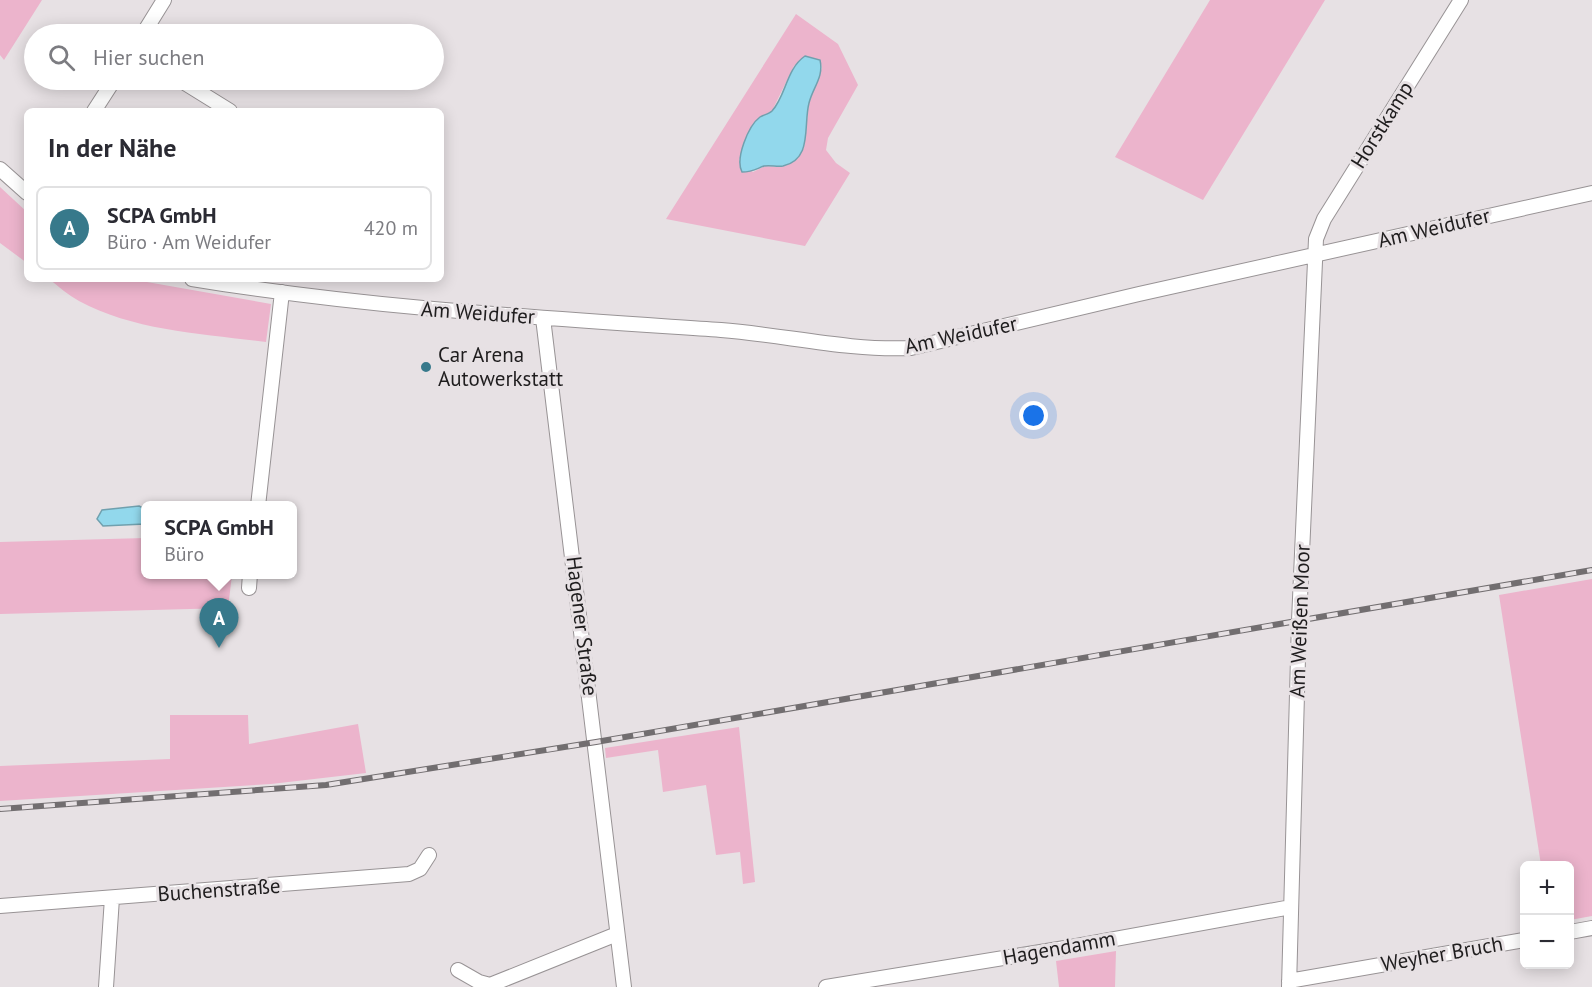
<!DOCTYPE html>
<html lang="de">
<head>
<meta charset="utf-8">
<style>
  :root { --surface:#fff; --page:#f7f7f7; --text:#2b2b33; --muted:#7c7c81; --line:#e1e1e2; --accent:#37798b }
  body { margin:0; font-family:"PT Sans",sans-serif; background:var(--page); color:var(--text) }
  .controls { position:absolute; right:18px; bottom:18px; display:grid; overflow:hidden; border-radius:9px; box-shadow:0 3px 15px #0003 }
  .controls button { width:54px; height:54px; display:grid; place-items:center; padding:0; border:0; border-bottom:2px solid var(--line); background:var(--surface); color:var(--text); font:30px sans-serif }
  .you { position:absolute; left:1034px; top:416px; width:21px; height:21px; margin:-15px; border:4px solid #fff; border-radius:50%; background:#1a73e8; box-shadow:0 0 0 9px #1a73e833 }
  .badge { display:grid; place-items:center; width:39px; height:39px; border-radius:50%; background:var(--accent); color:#fff; font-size:20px; font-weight:700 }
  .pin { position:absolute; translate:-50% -50px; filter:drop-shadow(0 2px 3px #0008) }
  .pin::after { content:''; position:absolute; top:32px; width:21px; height:18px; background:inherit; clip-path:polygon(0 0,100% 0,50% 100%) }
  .popup { position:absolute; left:141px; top:501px; width:156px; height:78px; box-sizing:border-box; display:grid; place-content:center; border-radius:9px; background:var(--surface); filter:drop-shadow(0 2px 4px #0005); font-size:20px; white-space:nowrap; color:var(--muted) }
  .popup b { font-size:22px; color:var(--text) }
  .popup::after { content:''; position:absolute; left:50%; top:100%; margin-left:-12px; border:12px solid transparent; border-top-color:var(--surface) }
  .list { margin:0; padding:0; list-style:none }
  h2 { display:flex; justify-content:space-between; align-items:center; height:78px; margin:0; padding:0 24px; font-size:26px }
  h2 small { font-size:20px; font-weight:400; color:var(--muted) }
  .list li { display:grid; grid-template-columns:39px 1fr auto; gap:18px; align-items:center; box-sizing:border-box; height:84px; margin:0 12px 12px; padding:0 12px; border:2px solid var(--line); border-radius:9px }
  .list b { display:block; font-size:22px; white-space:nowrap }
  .list p { margin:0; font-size:20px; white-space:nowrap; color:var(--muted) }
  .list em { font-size:20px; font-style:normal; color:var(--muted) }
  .icon { flex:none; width:33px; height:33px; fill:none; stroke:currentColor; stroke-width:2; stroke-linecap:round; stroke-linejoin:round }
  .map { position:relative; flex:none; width:1592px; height:987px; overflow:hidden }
  .search { position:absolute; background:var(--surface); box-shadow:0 3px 15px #0003; left:24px; top:24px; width:420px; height:66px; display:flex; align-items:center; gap:15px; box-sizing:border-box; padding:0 21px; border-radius:33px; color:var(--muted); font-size:22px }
  .panel { position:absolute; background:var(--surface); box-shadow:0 3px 15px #0003; left:24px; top:108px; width:420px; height:174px; border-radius:9px }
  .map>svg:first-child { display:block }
  .green { fill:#ecb4cc; fill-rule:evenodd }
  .water { fill:#92d8ec; stroke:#70a0ae; stroke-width:1.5 }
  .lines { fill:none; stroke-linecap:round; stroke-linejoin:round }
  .street-casing { stroke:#989395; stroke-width:16 }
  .street { stroke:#fff; stroke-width:14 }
  .rail-casing { stroke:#726e70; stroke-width:6 }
  .rail { stroke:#e7e1e4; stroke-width:4; stroke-dasharray:11; stroke-linecap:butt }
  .poi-dot { fill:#37798b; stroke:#e7e1e4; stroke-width:2 }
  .labels { text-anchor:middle; stroke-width:6; stroke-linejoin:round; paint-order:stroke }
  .street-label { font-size:21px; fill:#1f1d1e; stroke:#e7e1e4 }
  .poi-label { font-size:21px; fill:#1f1d1e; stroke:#e7e1e4; text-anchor:start }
</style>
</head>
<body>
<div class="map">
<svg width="1592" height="987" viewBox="0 0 1592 987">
  <rect width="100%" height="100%" fill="#e7e1e4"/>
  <path class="green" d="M 0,0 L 42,0 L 4,60 L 0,55 Z
    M 1210,0 L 1325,0 L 1203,200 L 1115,157 Z
    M 796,14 L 838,44 L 858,85 L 828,138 L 826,150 L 836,163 L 850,173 L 805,246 L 666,219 ZM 805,56 L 820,60 L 822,68 L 809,102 L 804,148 L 781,167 L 765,166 L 753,172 L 739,160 L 756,122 L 772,111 L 794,66 Z
    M 0,187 L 27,212 L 27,263 L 0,243 Z
    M 49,279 L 130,279 L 271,304 L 266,342 C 205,334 134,331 79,301 C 68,295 58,286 49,279 Z
    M 145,538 L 146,574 L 232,575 L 228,608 L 0,614 L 0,542 Z
    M 1592,579 L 1592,916 L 1570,920 L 1570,866 L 1541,865 L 1499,595 Z
    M 170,715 L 248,715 L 249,744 L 358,724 L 366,773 L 271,784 L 0,801 L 0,766 L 170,759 Z
    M 739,727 L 755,882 L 743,884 L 740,852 L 716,855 L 706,785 L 663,792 L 658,750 L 606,758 L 605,748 Z
    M 1116,951 L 1115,987 L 1059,987 L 1056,961 Z"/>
  <path class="water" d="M 805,56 L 820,60 C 824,77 813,87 809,103 C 803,126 813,159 783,166 C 777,167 771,165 764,166 C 756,169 752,172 742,172 C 735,159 748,126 760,117 C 763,115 769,114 772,111 C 786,96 786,69 805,56 Z
    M 139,506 L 145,509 L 144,524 L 103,526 L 97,519 L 102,510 Z"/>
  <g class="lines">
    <defs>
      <path id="street" d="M 143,34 L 164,0
        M 180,80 L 230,111
        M 94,111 L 114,80
        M 0,169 L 27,193
        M 192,279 C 367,308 544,318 721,330 C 785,335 848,351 911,348 L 1139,294 L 1592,193
        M 543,318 L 624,987
        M 258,506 L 282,292
        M 249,588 L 250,574
        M 0,906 L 409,874 L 420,869 L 429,855
        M 1570,932 L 1592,928
        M 458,970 L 479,982 L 490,985 L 617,934
        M 1289,981 L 1524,940
        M 106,987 L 112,898
        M 826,987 L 1071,947 L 1291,907
        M 1289,987 L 1299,621 L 1316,239 L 1324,219 L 1461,0"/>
    </defs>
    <use href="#street" class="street-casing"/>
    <use href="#street" class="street"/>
    <defs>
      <path id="rail" d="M 0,809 L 326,785 L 596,742 L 1592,570"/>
    </defs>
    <use href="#rail" class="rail-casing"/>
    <use href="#rail" class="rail"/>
  </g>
  <circle class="poi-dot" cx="426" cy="367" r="6"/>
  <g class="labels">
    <g class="street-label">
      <text transform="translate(1382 125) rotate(-58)" y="7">Horstkamp</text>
      <text transform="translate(1434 228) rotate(-13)" y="7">Am Weidufer</text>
      <text transform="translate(478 313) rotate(4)" y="7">Am Weidufer</text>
      <text transform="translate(961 335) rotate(-12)" y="7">Am Weidufer</text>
      <text transform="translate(1300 621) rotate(-88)" y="7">Am Weißen Moor</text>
      <text transform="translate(582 626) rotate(83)" y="7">Hagener Straße</text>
      <text transform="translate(219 890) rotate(-4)" y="7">Buchenstraße</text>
      <text transform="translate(1059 948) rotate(-10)" y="7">Hagendamm</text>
      <text transform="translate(1442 954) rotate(-10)" y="7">Weyher Bruch</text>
    </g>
    <g class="poi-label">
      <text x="438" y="362">Car Arena<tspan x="438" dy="24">Autowerkstatt</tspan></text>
    </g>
  </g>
</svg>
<div class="controls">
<button>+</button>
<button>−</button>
</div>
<div class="you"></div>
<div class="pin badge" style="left:219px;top:648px">A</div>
<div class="popup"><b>SCPA GmbH</b>Büro</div>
<div class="search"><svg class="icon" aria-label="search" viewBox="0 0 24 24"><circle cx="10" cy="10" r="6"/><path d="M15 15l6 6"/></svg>Hier suchen</div>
<section class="panel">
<h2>In der Nähe<small></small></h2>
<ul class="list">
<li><span class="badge">A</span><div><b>SCPA GmbH</b><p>Büro · Am Weidufer</p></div><em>420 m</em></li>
</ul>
</section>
</div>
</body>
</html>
